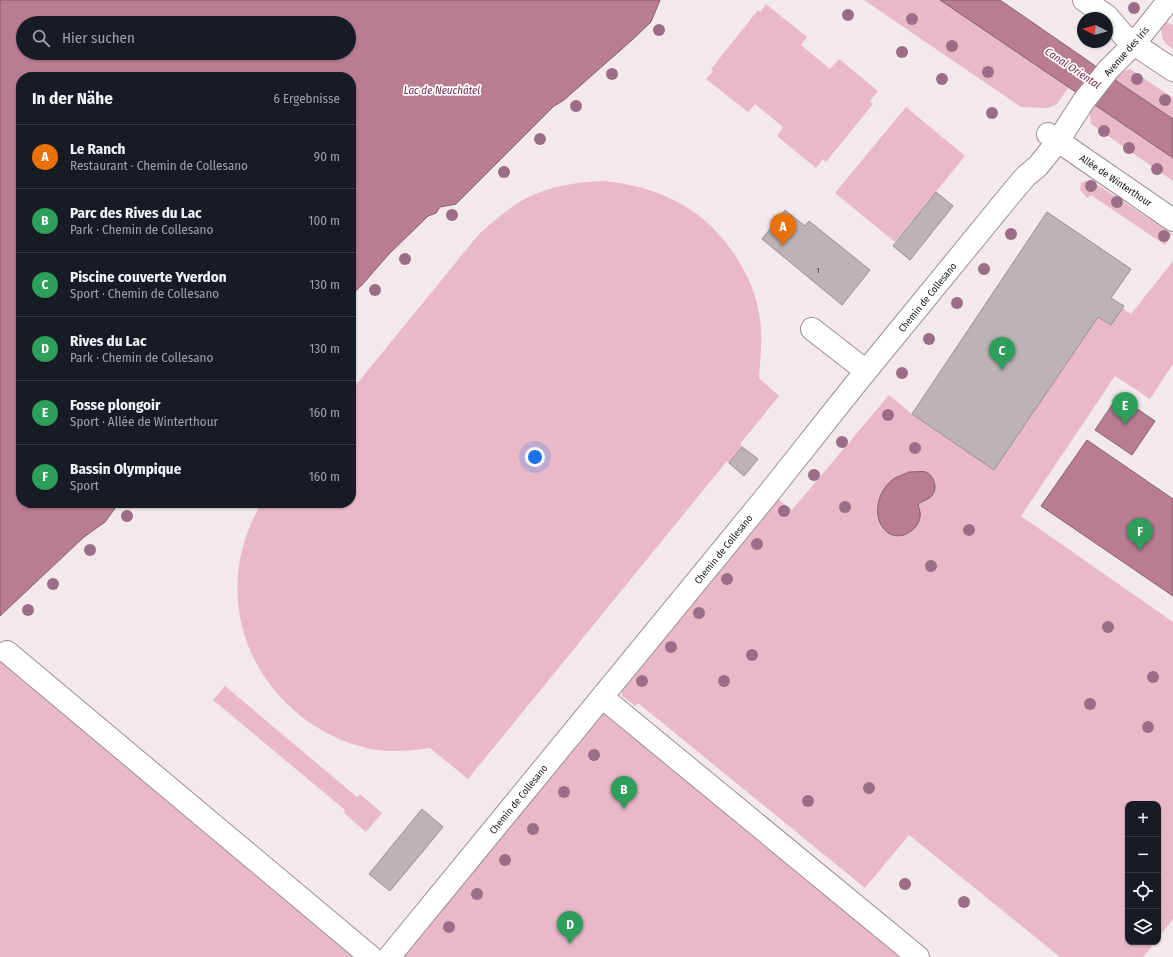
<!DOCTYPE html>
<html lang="de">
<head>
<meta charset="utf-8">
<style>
  :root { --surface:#171b24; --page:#20242c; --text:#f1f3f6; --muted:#9ea1a6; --line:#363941; --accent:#2c757d }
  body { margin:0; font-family:"Fira Sans Condensed",sans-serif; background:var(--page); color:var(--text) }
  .controls { position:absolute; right:12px; bottom:12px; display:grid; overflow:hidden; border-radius:8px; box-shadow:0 1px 3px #0004 }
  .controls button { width:36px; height:36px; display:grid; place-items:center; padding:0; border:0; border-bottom:1px solid var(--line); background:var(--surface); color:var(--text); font:20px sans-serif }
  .compass { position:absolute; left:1077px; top:12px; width:36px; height:36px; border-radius:50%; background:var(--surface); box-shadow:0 1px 3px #0004; rotate:276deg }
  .you { position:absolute; left:535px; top:457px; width:14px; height:14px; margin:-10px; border:3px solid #fff; border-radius:50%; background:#1a73e8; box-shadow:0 0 0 6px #1a73e833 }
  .badge { display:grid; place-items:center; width:26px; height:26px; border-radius:50%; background:var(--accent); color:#fff; font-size:13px; font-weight:700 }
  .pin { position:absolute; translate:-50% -33px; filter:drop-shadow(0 1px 2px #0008) }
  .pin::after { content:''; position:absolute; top:21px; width:14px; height:12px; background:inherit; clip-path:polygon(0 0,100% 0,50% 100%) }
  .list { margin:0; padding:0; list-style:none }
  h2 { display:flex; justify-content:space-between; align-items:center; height:52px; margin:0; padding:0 16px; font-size:17px }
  h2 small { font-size:13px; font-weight:400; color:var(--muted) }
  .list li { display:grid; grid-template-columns:26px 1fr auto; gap:12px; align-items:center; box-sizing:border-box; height:64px; padding:0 16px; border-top:1px solid var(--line) }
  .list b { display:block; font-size:15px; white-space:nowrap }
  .list p { margin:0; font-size:13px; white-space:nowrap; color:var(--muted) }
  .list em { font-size:13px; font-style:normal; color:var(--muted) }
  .icon { flex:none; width:22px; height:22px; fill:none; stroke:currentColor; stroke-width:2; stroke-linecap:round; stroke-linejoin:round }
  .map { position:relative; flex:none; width:1173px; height:957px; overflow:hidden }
  .search { position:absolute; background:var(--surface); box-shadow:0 1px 3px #0004; left:16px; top:16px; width:340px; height:44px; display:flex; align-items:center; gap:10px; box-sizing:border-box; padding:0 14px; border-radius:22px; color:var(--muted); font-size:15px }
  .panel { position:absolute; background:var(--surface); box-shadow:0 1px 3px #0004; left:16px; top:72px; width:340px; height:436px; border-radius:16px }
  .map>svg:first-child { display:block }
  .green { fill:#e9b9ca }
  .water { fill:#b97d93; stroke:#885e6d; fill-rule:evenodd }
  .building { fill:#bdb3b6; stroke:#999093 }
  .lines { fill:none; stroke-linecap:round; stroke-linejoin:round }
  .minor-casing { stroke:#9a9093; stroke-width:24 }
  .minor { stroke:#fff; stroke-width:22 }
  .tree { fill:#9c6e85 }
  .labels { text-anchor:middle; stroke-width:3.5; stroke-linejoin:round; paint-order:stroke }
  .number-label { font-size:8px; fill:#403c3d }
  .street-label { font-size:10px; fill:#171415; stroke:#fff }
  .water-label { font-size:11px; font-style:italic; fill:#762b4d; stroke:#fff }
</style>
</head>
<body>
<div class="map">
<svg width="1173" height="957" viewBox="0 0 1173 957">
  <rect width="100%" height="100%" fill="#f3e8ec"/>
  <path class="green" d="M 864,0 L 940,0 L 1069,87 L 1056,105 L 1048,108 L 1021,107 Z
    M 766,4 L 807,37 L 801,45 L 830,69 L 839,59 L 878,91 L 870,101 L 873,104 L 826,162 L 823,159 L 816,168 L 777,136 L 783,127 L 755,104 L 748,112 L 706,79 L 713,71 L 711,69 L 758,10 L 760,12 Z
    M 1166,22 L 1173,25 L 1173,49 C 1163,42 1162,40 1161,28 Z
    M 1130,69 L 1173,98 L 1173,119 L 1112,78 L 1122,72 Z
    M 1092,103 L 1173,158 L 1173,181 L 1091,124 L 1089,109 Z
    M 906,107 L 965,156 L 895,242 L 835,193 Z
    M 604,181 C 664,187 711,212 741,265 C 751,282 758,301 760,320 C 763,339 760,359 759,378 L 779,396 L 740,444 L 742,447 L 729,463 L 727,461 L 468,779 L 430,748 C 409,751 387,753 366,748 C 288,729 231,656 238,575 C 240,549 249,525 261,503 L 351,503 L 351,391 L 479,234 C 491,223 504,212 518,203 C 543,187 575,182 604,181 Z
    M 1086,181 L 1098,185 L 1172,234 L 1165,245 L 1091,195 L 1087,198 L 1080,190 L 1081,183 Z
    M 1173,261 L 1173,364 L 1150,399 L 1115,376 L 1021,516 L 1173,622 L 1173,919 L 1158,938 L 1158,804 L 1128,804 L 1128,942 L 1155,942 L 1143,957 L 1060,957 L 909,835 L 865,888 L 638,703 L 635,706 L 622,696 L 622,688 L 778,499 L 792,510 L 889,395 L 912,414 L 994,470 L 1098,317 L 1111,325 L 1122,308 L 1131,314 Z
    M 0,659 L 371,957 L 0,957 Z
    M 225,686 L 357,797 L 360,794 L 382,813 L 366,832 L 344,813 L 345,810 L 213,700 Z
    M 602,697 L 918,957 L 389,957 Z"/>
  <path class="water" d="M 0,0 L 660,0 L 651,22 L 631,41 L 564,100 L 554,106 L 456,204 L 440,207 L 436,213 L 428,216 L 421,223 L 389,254 L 362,285 L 351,295 L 351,77 L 21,77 L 21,503 L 119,503 L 105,522 L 84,537 L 0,616 ZM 23,23 L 349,23 L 349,53 L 23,53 Z
    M 940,0 L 1000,0 L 1084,58 L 1112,78 L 1173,119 L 1173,158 Z
    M 1118,396 L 1155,421 L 1132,455 L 1095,430 Z
    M 1087,440 L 1173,499 L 1173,596 L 1041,506 Z
    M 909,472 C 914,472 921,471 926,472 C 933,475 938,487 933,494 C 930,500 922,500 918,505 C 919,508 921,513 920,517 C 918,531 899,542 887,532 C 870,518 878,488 895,478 C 899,476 905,474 909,472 Z"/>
  <path class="building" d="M 936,192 L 953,206 L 910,260 L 893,246 Z
    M 785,210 L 805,226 L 809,221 L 870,270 L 842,305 L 762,239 Z
    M 1047,212 L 1131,269 L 1111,298 L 1124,306 L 1111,325 L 1098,317 L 994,470 L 912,414 Z
    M 742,447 L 758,459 L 744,476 L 729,463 Z
    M 422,809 L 443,827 L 390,891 L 369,874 Z"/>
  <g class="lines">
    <defs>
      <path id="minor" d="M 1084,0 L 1107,16 L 1125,37 L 1134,44 L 1173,70
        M 1048,134 L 1173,220
        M 812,329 L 866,371
        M 7,652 L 371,957
        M 602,697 L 918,957
        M 389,957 L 769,493 L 853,387 L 1014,190 L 1026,176 L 1038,166 L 1058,141 L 1083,102 L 1108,70 L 1134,44 L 1169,0"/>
    </defs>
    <use href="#minor" class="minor-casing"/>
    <use href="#minor" class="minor"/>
  </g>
  <g class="tree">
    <circle cx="1134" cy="8" r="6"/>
    <circle cx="848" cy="15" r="6"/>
    <circle cx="912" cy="19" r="6"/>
    <circle cx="659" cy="30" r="6"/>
    <circle cx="952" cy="46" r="6"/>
    <circle cx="902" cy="52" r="6"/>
    <circle cx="988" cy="72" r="6"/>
    <circle cx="612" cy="74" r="6"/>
    <circle cx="942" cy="79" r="6"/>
    <circle cx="1137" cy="79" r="6"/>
    <circle cx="1165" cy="100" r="6"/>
    <circle cx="576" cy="106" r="6"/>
    <circle cx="992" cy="113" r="6"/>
    <circle cx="1104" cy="131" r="6"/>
    <circle cx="540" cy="139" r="6"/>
    <circle cx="1129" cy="148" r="6"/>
    <circle cx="1157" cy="169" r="6"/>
    <circle cx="504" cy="172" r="6"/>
    <circle cx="1091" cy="186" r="6"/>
    <circle cx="1117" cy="202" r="6"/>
    <circle cx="452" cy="215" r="6"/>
    <circle cx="1011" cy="234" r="6"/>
    <circle cx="1164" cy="236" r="6"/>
    <circle cx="405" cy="259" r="6"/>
    <circle cx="984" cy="269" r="6"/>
    <circle cx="375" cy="290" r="6"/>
    <circle cx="957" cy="303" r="6"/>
    <circle cx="929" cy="339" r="6"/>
    <circle cx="902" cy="373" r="6"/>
    <circle cx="888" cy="415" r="6"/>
    <circle cx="842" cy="442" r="6"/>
    <circle cx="915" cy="448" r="6"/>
    <circle cx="814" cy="475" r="6"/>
    <circle cx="845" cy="507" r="6"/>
    <circle cx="784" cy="511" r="6"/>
    <circle cx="127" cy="516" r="6"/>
    <circle cx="969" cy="530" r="6"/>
    <circle cx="757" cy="544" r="6"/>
    <circle cx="90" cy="550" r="6"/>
    <circle cx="931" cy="566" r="6"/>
    <circle cx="727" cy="579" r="6"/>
    <circle cx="53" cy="584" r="6"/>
    <circle cx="28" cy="610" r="6"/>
    <circle cx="699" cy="613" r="6"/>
    <circle cx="1108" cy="627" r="6"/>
    <circle cx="671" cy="647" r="6"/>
    <circle cx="752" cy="655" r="6"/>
    <circle cx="1153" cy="677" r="6"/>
    <circle cx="642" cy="681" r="6"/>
    <circle cx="724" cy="681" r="6"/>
    <circle cx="1090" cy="704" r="6"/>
    <circle cx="1148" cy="727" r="6"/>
    <circle cx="594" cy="755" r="6"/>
    <circle cx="869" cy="788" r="6"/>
    <circle cx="564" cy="792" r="6"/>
    <circle cx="808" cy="801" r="6"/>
    <circle cx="533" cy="829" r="6"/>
    <circle cx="505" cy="860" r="6"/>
    <circle cx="905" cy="884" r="6"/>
    <circle cx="477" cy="894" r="6"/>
    <circle cx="964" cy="902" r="6"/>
    <circle cx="449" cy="927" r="6"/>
  </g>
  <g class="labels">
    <g class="number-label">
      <text x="818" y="273">1</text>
    </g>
    <g class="street-label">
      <text transform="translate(1126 51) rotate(-49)" y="4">Avenue des Iris</text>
      <text transform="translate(1116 180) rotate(34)" y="4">Allée de Winterthour</text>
      <text transform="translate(927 297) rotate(-51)" y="4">Chemin de Collesano</text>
      <text transform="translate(723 549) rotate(-51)" y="4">Chemin de Collesano</text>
      <text transform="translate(518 799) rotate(-51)" y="4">Chemin de Collesano</text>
    </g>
    <g class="water-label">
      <text transform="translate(1073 68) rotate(34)" y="4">Canal Oriental</text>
      <text x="442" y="94">Lac de Neuchâtel</text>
    </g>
  </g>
</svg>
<div class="controls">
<button>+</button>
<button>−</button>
<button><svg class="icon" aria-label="locate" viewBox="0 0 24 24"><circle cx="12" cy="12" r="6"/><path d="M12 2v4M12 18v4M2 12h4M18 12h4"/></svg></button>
<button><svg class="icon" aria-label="layers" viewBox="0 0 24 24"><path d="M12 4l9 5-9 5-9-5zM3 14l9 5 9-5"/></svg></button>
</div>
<svg class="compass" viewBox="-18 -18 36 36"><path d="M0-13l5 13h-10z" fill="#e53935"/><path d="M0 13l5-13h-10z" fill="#9ea1a6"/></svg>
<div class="you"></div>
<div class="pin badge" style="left:783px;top:246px;background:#e8710a">A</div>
<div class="pin badge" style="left:624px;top:809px;background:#2e9e5b">B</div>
<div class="pin badge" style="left:1002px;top:370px;background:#2e9e5b">C</div>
<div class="pin badge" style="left:570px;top:944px;background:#2e9e5b">D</div>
<div class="pin badge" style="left:1125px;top:425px;background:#2e9e5b">E</div>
<div class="pin badge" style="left:1140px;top:551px;background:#2e9e5b">F</div>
<div class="search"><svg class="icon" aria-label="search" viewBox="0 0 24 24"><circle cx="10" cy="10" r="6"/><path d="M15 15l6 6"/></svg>Hier suchen</div>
<section class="panel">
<h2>In der Nähe<small>6 Ergebnisse</small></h2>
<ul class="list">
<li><span class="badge" style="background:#e8710a">A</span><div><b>Le Ranch</b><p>Restaurant · Chemin de Collesano</p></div><em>90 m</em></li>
<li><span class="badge" style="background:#2e9e5b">B</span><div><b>Parc des Rives du Lac</b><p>Park · Chemin de Collesano</p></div><em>100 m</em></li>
<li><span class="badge" style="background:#2e9e5b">C</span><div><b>Piscine couverte Yverdon</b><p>Sport · Chemin de Collesano</p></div><em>130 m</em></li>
<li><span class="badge" style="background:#2e9e5b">D</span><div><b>Rives du Lac</b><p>Park · Chemin de Collesano</p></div><em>130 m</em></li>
<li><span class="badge" style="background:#2e9e5b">E</span><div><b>Fosse plongoir</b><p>Sport · Allée de Winterthour</p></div><em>160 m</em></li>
<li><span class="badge" style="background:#2e9e5b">F</span><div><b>Bassin Olympique</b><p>Sport</p></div><em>160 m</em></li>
</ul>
</section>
</div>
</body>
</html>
